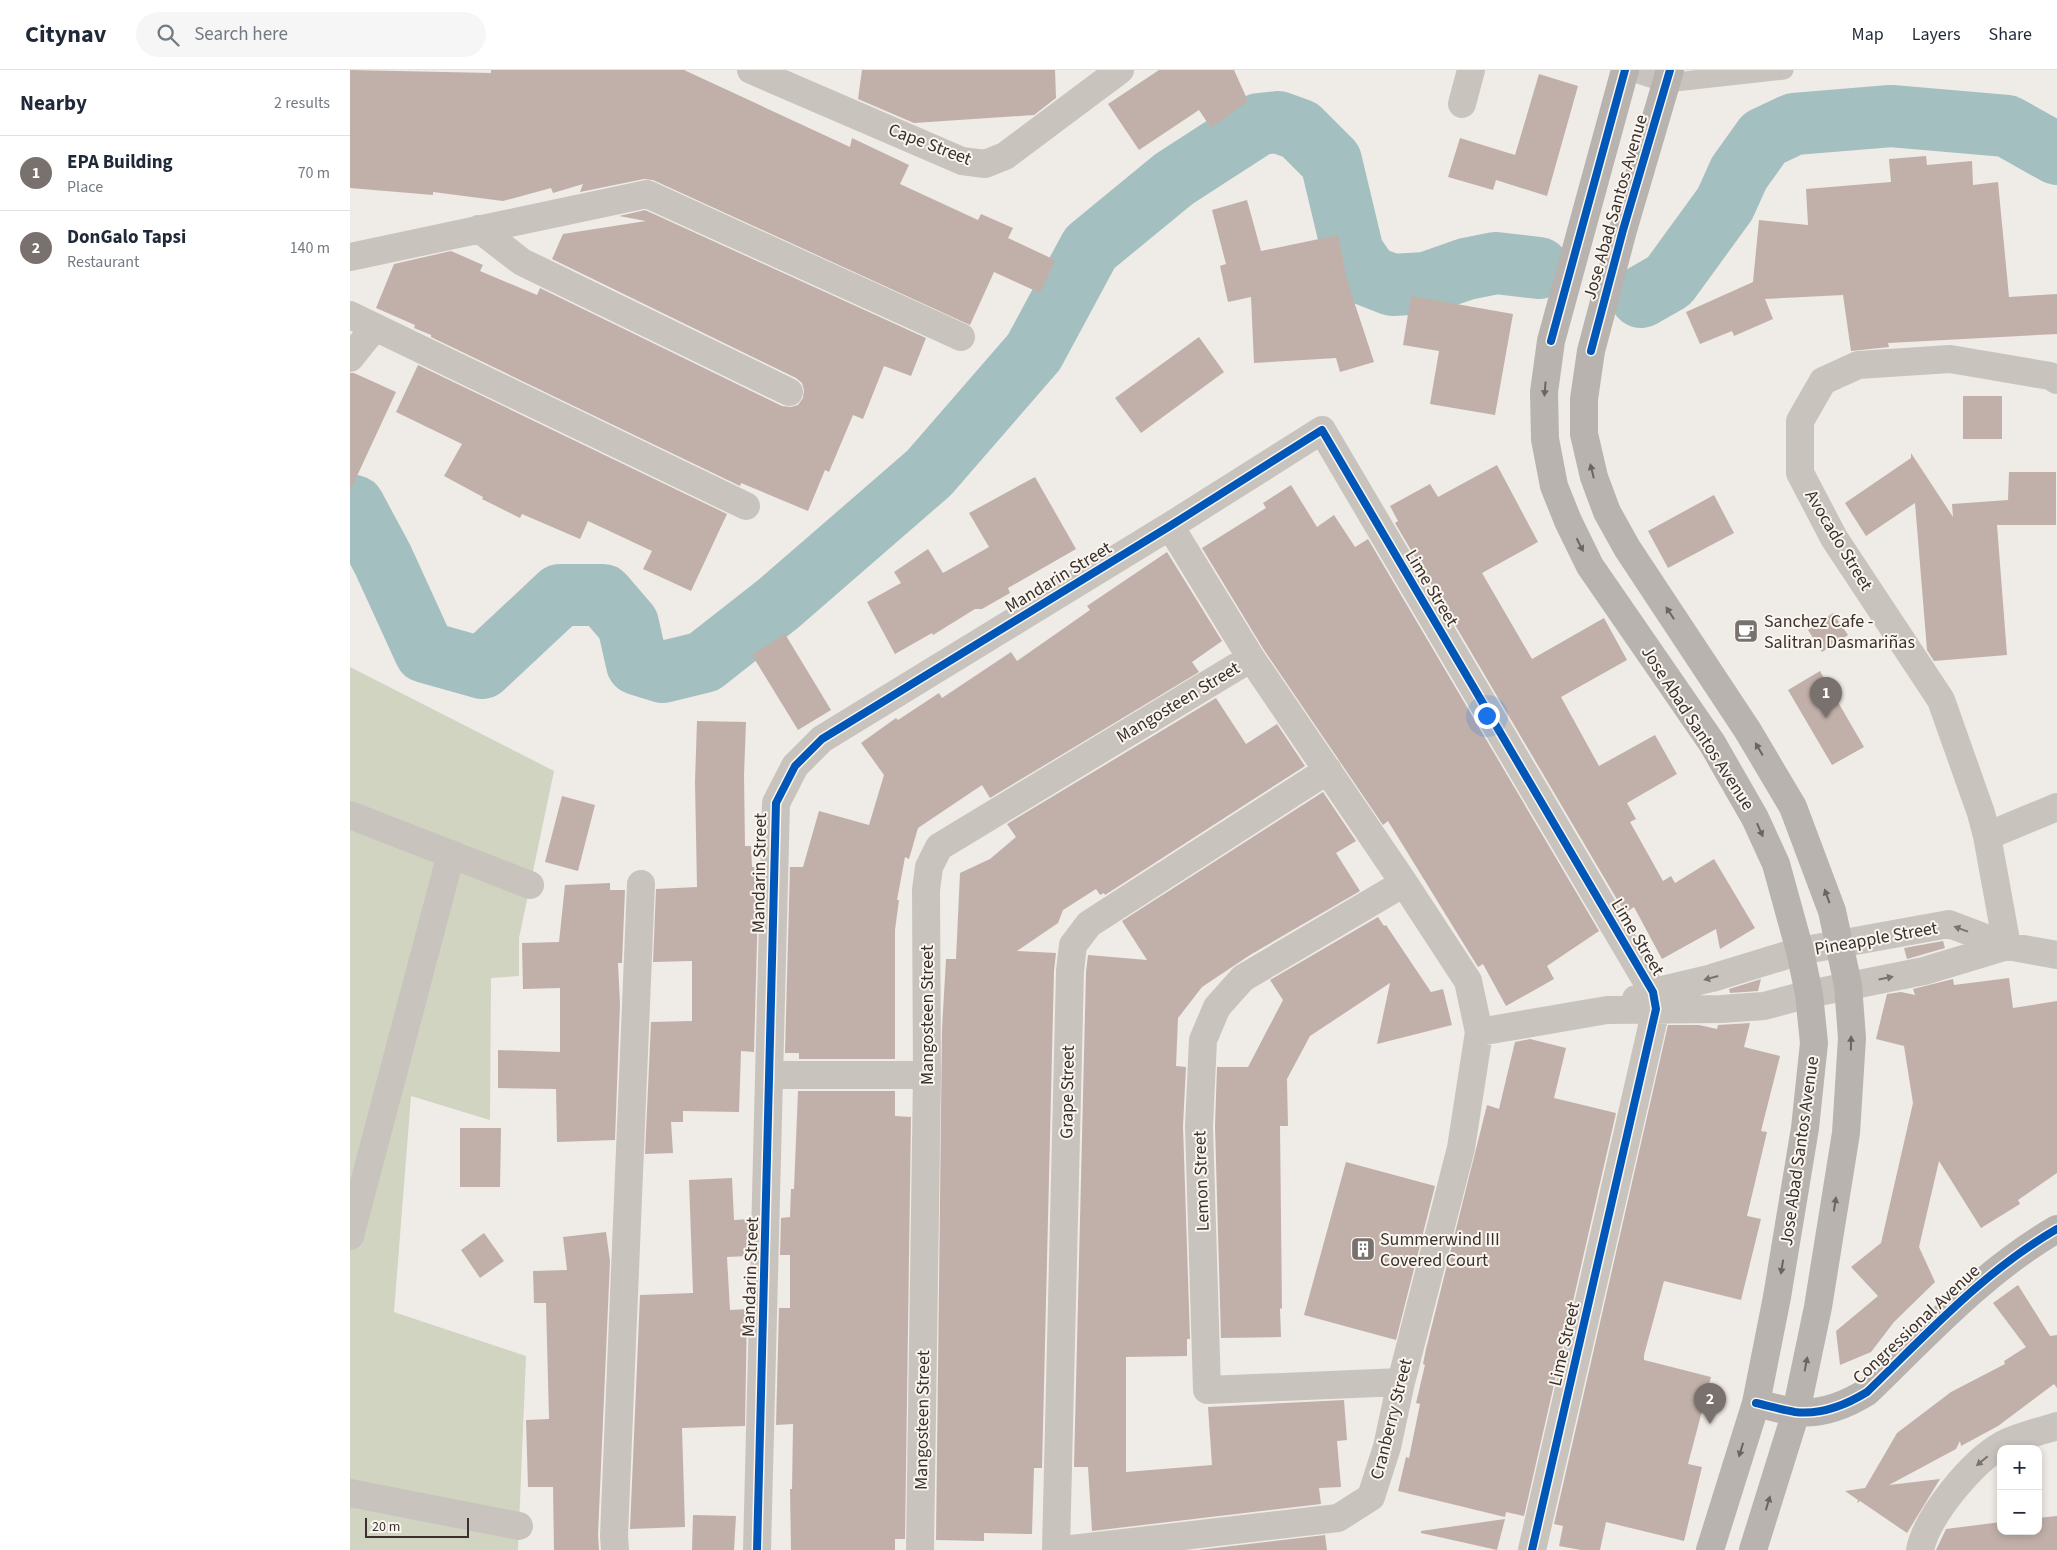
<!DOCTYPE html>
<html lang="en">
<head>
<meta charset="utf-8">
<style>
  :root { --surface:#fff; --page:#f6f6f7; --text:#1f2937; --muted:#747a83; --line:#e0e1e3; --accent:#79716d }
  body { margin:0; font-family:"Source Sans 3",sans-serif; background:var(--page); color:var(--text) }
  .controls { position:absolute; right:15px; bottom:15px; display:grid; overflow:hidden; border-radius:10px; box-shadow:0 2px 8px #0003 }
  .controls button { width:45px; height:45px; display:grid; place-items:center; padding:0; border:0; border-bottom:1px solid var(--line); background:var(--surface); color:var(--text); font:25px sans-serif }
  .scale { position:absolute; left:15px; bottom:12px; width:104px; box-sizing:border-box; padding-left:5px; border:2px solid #3a302c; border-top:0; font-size:14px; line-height:18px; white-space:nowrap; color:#3a302c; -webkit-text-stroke:4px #faf5ef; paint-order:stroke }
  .you { position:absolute; left:1136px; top:645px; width:18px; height:18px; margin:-12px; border:4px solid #fff; border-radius:50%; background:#1a73e8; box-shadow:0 0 0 8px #1a73e833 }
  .badge { display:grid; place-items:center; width:32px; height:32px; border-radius:50%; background:var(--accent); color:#fff; font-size:16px; font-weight:700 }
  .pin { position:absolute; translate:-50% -41px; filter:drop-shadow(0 1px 2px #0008) }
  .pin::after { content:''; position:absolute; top:26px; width:18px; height:15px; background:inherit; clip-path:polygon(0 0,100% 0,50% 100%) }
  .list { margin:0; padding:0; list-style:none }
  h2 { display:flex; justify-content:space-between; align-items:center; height:65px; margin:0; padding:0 20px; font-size:21px }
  h2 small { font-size:16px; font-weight:400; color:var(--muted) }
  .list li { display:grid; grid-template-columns:32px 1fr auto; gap:15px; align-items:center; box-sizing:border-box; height:75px; padding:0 20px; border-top:1px solid var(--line) }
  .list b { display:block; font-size:19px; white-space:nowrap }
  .list p { margin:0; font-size:16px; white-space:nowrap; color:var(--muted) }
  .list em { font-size:16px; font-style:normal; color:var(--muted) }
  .icon { flex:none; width:28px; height:28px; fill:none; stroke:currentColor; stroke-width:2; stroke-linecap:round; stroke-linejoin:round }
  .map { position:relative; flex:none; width:1707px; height:1480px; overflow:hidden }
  header { display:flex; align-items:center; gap:30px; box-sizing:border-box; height:70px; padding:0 25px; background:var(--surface); border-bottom:1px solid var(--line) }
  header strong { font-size:24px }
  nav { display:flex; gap:28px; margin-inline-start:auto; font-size:18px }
  .search { width:350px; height:45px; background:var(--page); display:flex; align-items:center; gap:12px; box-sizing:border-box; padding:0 18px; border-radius:28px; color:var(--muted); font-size:19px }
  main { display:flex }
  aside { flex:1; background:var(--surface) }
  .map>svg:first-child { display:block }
  .green { fill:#d0d4c1 }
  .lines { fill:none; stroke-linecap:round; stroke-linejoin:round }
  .river { stroke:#a3bfbf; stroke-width:62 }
  .building { fill:#c1b0a9 }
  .lane { stroke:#c9c3be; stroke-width:19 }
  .street { stroke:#c9c3be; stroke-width:28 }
  .secondary { stroke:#b9b3af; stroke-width:28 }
  .cycleway-casing { stroke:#faf5ef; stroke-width:11 }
  .cycleway { stroke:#0057b8; stroke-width:8 }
  .oneway { fill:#6d6460 }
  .oneway2 { fill:#7a726e }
  .labels { text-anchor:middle; stroke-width:4; stroke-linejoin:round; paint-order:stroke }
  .street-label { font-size:18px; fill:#3a302c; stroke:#faf5ef }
  .poi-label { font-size:18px; fill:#3a302c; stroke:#faf5ef; text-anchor:start }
</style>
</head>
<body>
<header>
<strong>Citynav</strong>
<div class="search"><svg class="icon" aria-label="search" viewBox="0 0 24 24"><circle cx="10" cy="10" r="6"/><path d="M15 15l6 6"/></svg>Search here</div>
<nav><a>Map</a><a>Layers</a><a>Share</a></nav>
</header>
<main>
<aside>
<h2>Nearby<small>2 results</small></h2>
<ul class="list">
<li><span class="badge">1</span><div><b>EPA Building</b><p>Place</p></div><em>70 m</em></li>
<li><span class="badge">2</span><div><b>DonGalo Tapsi</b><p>Restaurant</p></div><em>140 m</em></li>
</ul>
</aside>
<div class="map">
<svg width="1707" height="1480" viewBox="0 0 1707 1480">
  <rect width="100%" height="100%" fill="#efebe6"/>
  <path class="green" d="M 0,597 L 204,701 L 169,868 L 169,906 L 141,908 L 140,1050 L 61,1026 L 44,1242 L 176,1286 L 168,1480 L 0,1480 Z"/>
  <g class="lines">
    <path class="river" d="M 1291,227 L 1319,211 L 1375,134 L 1389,103 L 1414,68 L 1444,54 L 1541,46 L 1657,56 L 1707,84
      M 0,435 L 4,436 L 33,490 L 75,582 L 132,598 L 210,525 L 253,525 L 278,554 L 287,594 L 313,602 L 354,592 L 428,534 L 579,403 L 684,282 L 740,178 L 824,109 L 909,54 L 928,52 L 950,60 L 981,91 L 1003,183 L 1019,206 L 1042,215 L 1076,213 L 1116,199 L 1146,193 L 1189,198"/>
  </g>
  <path class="building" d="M 0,0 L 141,3 L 141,0 L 334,0 L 500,77 L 502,68 L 559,95 L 550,114 L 628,150 L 631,144 L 663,158 L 658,168 L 705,190 L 690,223 L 644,202 L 620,255 L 303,110 L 294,109 L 230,122 L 233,114 L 203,123 L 201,118 L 153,131 L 83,122 L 83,125 L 0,118 Z
    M 512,0 L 705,0 L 706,28 L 684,45 L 564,53 L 508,29 Z
    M 809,0 L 884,0 L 898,31 L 861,58 L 849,40 L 789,80 L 758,34 Z
    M 1189,4 L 1228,16 L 1197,126 L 1146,110 L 1143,120 L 1098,107 L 1110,68 L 1165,85 Z
    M 1576,86 L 1577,95 L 1622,91 L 1623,115 L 1648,112 L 1659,227 L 1707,224 L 1707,264 L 1538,273 L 1539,277 L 1501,281 L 1493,225 L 1415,229 L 1423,249 L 1384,266 L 1382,261 L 1350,274 L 1336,242 L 1403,212 L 1409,150 L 1458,155 L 1456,119 L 1541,112 L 1539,89 Z
    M 897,130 L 911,181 L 988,165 L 997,210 L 1024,292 L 990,302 L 986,288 L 904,293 L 901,227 L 878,232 L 870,196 L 876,194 L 862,140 Z
    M 295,140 L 576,268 L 561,306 L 534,296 L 513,349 L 503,345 L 479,402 L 475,400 L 458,441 L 391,413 L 390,416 L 81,267 L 81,265 L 64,258 L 65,255 L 26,238 L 44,194 L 101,181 L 133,195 L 130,201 L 187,225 L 190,218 L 432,336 L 441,337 L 448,335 L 453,328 L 454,320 L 452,313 L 446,308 L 202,189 L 213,164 L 296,151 L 269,146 Z
    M 1061,226 L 1163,244 L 1145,345 L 1080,334 L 1089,281 L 1053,275 Z
    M 849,267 L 874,302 L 791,363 L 765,328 Z
    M 68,295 L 377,444 L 341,521 L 293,499 L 302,481 L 238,451 L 230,469 L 172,444 L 170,448 L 132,429 L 133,427 L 94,406 L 112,374 L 46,342 Z
    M 0,303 L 4,303 L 46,322 L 0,421 Z
    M 1613,326 L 1652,326 L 1652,369 L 1613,369 Z
    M 1561,383 L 1603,447 L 1602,434 L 1658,430 L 1659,402 L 1706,402 L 1706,455 L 1647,455 L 1657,585 L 1584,591 L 1577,580 L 1565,433 L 1516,466 L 1495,433 L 1561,388 Z
    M 1147,395 L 1188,472 L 1132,503 L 1182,589 L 1254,548 L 1277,590 L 1211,627 L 1249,696 L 1305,665 L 1327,704 L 1277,733 L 1286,749 L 1280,752 L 1313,811 L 1321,806 L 1325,813 L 1364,789 L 1405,858 L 1370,879 L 1366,859 L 1312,889 L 1284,837 L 1275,843 L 1045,453 L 1048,451 L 1040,436 L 1080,414 L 1088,427 Z
    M 685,407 L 726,479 L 658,518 L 660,523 L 632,539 L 625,539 L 583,565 L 582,563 L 545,584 L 517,532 L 551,513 L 544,502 L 578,479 L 593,503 L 639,477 L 619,443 Z
    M 941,415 L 967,457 L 984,445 L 1005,477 L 1018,469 L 1249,861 L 1197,896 L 1204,909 L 1156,936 L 1133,894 L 1128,897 L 1038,751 L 1033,755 L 914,580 L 852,478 L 916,438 L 913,433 Z
    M 1364,425 L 1384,463 L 1318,498 L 1298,461 Z
    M 817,482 L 872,571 L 842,592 L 849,602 L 640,728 L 632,715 L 568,758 L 559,789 L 555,787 L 547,830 L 549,830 L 545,860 L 545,989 L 449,989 L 449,983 L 435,983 L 440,797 L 453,797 L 469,741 L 519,755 L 534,705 L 511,673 L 546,648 L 548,650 L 589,623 L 592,628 L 661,582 L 667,591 L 740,540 L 737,536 Z
    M 1483,543 L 1498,565 L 1472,582 L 1458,560 Z
    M 435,564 L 481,640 L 448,660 L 402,585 Z
    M 1470,601 L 1514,677 L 1482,695 L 1438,620 Z
    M 866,628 L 896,674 L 927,654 L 955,696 L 755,825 L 754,823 L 750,825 L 746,819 L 713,840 L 708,853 L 667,881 L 706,883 L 704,901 L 692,1398 L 684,1398 L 682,1464 L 634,1463 L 634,1471 L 586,1470 L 592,959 L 596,889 L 606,889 L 610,803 L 640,789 L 666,767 L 657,754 Z
    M 347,651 L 396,652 L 394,705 L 395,776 L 401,776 L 402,797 L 409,797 L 404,982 L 391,981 L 389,1042 L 333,1041 L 333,1052 L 321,1052 L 323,1083 L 295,1084 L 301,952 L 342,951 L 342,891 L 303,892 L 306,819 L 347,817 L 345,712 Z
    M 973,722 L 1006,771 L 986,783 L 1010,821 L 900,885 L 852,917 L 828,948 L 826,996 L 836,997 L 833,1056 L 840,1269 L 837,1269 L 837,1286 L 776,1287 L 776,1402 L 862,1395 L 858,1337 L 994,1330 L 997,1370 L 987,1371 L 991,1417 L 969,1418 L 971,1434 L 742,1461 L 738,1397 L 724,1397 L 736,902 L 738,885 L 797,890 L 772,851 Z
    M 212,726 L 245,735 L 228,801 L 195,792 Z
    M 260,813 L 260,820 L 275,820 L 272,893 L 268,893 L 270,934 L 265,1070 L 207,1072 L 206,1019 L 148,1018 L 148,980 L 210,982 L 210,918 L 173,919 L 172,873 L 209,872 L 215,815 Z
    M 1028,847 L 1034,856 L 1036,855 L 1081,922 L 1093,919 L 1102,955 L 1027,974 L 1040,913 L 960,966 L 937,1009 L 938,1056 L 930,1056 L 932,1239 L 930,1238 L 931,1267 L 871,1268 L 865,1056 L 867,997 L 898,997 L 933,930 L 920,910 Z
    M 1593,871 L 1595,878 L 1557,889 L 1554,878 Z
    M 1659,908 L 1663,938 L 1707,931 L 1707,1103 L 1668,1130 L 1670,1134 L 1631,1158 L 1589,1091 L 1569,1177 L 1585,1212 L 1544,1252 L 1521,1282 L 1490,1295 L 1486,1261 L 1528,1226 L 1501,1197 L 1531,1173 L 1563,1033 L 1554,976 L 1526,969 L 1537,924 L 1551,922 L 1565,925 L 1563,919 L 1603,909 L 1604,915 Z
    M 1411,909 L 1408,921 L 1380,923 L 1379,919 Z
    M 1400,953 L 1394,977 L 1430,986 L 1411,1061 L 1417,1062 L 1397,1146 L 1411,1149 L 1391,1230 L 1314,1211 L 1294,1285 L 1294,1290 L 1361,1307 L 1338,1394 L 1352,1397 L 1334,1471 L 1256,1452 L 1250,1480 L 1231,1480 L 1209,1476 L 1213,1456 L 1204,1454 L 1318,955 L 1349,955 L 1367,959 L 1368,955 Z
    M 1180,969 L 1216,978 L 1204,1028 L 1266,1043 L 1174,1446 L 1156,1442 L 1155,1447 L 1048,1421 L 1056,1387 L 1059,1388 L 1070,1334 L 1066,1333 L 1075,1295 L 1073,1294 L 1076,1279 L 1137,1035 L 1149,1039 L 1165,972 Z
    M 448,1021 L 545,1021 L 545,1046 L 561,1047 L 555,1469 L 545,1469 L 545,1480 L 441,1480 L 440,1419 L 442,1419 L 443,1354 L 426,1355 L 429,1238 L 440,1238 L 440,1185 L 430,1185 L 431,1148 L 440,1147 L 441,1119 L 444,1119 Z
    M 110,1058 L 151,1058 L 150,1117 L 110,1117 Z
    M 996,1092 L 1085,1116 L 1046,1270 L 954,1245 Z
    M 382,1108 L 384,1150 L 400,1149 L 399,1186 L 377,1187 L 380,1240 L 397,1239 L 395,1356 L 332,1358 L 335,1457 L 280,1459 L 290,1225 L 343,1223 L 339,1110 Z
    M 256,1162 L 260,1191 L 248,1465 L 249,1480 L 204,1480 L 203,1417 L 178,1417 L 176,1350 L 199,1349 L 196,1233 L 184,1233 L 183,1201 L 217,1200 L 213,1167 Z
    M 134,1163 L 154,1191 L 130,1208 L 111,1180 Z
    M 1668,1215 L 1700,1266 L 1707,1265 L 1707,1318 L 1704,1314 L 1648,1356 L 1611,1376 L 1610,1371 L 1606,1379 L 1539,1415 L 1590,1409 L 1557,1463 L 1510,1431 L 1507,1433 L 1508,1430 L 1495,1421 L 1515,1418 L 1547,1363 L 1601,1322 L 1655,1294 L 1654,1291 L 1676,1277 L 1643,1233 Z
    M 343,1445 L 386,1446 L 384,1480 L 342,1480 Z
    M 1707,1446 L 1707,1480 L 1586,1480 L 1596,1459 L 1651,1452 L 1651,1461 L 1688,1461 L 1688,1448 Z
    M 1155,1449 L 1147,1480 L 1071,1463 L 1071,1461 Z
    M 975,1465 L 977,1480 L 848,1480 Z"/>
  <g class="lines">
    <path class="lane" d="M 1275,0 L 1316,13 L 1434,0"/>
    <path class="street" d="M 401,0 L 612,91 L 635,94 L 655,86 L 770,0
      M 1112,34 L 1121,0
      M 129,159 L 172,192 L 439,322
      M 0,187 L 297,124 L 611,267
      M 0,245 L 396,436
      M 0,288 L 25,257
      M 0,745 L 180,815
      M 1637,766 L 1707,737
      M 1657,876 L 1637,766 L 1631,743 L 1591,630 L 1484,468 L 1450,403 L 1450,351 L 1473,311 L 1508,295 L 1600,289 L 1700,306 L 1707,310
      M 1286,929 L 1303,922 L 1362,908 L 1450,881 L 1599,854 L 1657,876 L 1707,885
      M 1129,962 L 1257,940 L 1371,939 L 1414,936 L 1459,924 L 1574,901 L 1657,876
      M 420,1005 L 577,1005
      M 0,1166 L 101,784
      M 1051,1312 L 857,1320 L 849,1056 L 853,970 L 867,937 L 893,908 L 1054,813
      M 0,1423 L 169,1456
      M 265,1480 L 264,1466 L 291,814
      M 407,1480 L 426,733 L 445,696 L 472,669 L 820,456 L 972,360 L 1303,922 L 1306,939 L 1182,1480
      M 570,1480 L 577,1005 L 576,820 L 579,797 L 589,777 L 901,588
      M 706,1480 L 720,901 L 723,875 L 739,854 L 978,700
      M 713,1480 L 988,1448 L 1021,1427 L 1037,1377 L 1051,1312 L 1111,1078 L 1129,962 L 1118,911 L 1054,813 L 901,588 L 820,456
      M 1570,1480 C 1577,1446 1622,1392 1652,1375 C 1665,1367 1692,1361 1707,1356"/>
    <path class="secondary" d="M 1275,0 L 1201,271 L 1194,322 L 1195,369 L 1204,416 L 1218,451 L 1240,496 L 1362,673 L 1405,748 L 1426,794 L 1450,881 L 1459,924 L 1464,973 L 1455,1058 L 1427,1227 L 1406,1333 L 1360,1480
      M 1320,0 L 1273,160 L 1241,281 L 1234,329 L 1234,364 L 1244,407 L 1257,442 L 1277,478 L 1398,661 L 1443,737 L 1482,841 L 1498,915 L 1502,968 L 1496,1063 L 1468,1237 L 1446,1342 L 1403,1480
      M 1406,1333 C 1419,1336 1432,1340 1445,1342 C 1470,1345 1496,1335 1517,1322 C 1577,1264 1634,1201 1707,1159"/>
    <defs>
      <path id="cycleway" d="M 1201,271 L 1275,0
        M 1241,281 L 1273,160 L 1320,0
        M 1406,1333 C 1419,1336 1432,1340 1445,1342 C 1470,1345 1496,1335 1517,1322 C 1577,1264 1634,1201 1707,1159
        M 407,1480 L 426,733 L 445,696 L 472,669 L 820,456 L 972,360 L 1303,922 L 1306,939 L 1182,1480"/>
    </defs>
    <use href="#cycleway" class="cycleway-casing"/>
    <use href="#cycleway" class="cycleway"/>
  </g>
  <defs><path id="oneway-solid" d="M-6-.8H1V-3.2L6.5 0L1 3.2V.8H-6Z" transform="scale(1.25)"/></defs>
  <g class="oneway">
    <use href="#oneway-solid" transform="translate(1195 319) rotate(95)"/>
    <use href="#oneway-solid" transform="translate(1242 401) rotate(-104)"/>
    <use href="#oneway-solid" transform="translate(1230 475) rotate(63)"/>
    <use href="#oneway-solid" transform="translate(1320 543) rotate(-123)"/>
    <use href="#oneway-solid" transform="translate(1409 679) rotate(-120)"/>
    <use href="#oneway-solid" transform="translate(1410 760) rotate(66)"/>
    <use href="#oneway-solid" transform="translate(1477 826) rotate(-110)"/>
    <use href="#oneway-solid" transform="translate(1501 973) rotate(-89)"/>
    <use href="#oneway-solid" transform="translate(1485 1134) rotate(-81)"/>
    <use href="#oneway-solid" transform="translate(1432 1197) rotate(99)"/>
    <use href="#oneway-solid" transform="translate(1456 1294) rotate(-79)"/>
    <use href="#oneway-solid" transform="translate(1391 1380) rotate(107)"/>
    <use href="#oneway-solid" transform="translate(1418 1433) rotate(-73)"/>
  </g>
  <g class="oneway2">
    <use href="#oneway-solid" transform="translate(1611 859) rotate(-160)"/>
    <use href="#oneway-solid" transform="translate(1361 908) rotate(165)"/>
    <use href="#oneway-solid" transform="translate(1536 908) rotate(-11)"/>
    <use href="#oneway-solid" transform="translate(1632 1391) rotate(140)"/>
  </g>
  <defs>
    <symbol id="cafe-square" viewBox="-11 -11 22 22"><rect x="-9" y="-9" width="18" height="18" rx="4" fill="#79716d" stroke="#faf5ef"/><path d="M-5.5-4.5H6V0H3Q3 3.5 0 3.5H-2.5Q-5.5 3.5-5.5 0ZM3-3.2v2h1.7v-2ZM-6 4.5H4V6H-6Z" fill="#fff"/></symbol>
    <symbol id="building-square" viewBox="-11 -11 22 22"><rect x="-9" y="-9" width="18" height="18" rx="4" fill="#79716d" stroke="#faf5ef"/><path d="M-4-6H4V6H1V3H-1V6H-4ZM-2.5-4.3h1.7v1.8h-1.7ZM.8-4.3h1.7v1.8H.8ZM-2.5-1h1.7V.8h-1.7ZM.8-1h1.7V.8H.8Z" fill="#fff"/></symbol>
  </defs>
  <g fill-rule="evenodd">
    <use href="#cafe-square" x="1382" y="547" width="28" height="28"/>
    <use href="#building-square" x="999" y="1165" width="28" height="28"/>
  </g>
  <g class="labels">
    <g class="street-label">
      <text transform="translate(580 74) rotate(21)" y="6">Cape Street</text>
      <text transform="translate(1265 137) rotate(-74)" y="6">Jose Abad Santos Avenue</text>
      <text transform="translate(1489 470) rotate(59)" y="6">Avocado Street</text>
      <text transform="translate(708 507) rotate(-31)" y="6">Mandarin Street</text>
      <text transform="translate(1082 518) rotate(59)" y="6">Lime Street</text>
      <text transform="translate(828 632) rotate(-31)" y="6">Mangosteen Street</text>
      <text transform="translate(1348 658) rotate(57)" y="6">Jose Abad Santos Avenue</text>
      <text transform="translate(409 803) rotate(-89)" y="6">Mandarin Street</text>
      <text transform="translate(1288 867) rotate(59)" y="6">Lime Street</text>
      <text transform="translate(1526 868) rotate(-10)" y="6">Pineapple Street</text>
      <text transform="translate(577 945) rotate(-90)" y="6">Mangosteen Street</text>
      <text transform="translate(717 1022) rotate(-89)" y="6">Grape Street</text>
      <text transform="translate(1449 1081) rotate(-82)" y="6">Jose Abad Santos Avenue</text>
      <text transform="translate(851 1111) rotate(-92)" y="6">Lemon Street</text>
      <text transform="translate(400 1207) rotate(-88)" y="6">Mandarin Street</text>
      <text transform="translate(1566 1254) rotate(-43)" y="6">Congressional Avenue</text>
      <text transform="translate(1214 1274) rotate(-77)" y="6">Lime Street</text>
      <text transform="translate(1041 1349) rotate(-76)" y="6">Cranberry Street</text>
      <text transform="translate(572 1350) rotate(-89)" y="6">Mangosteen Street</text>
    </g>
    <g class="poi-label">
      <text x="1414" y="557">Sanchez Cafe -<tspan x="1414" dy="21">Salitran Dasmariñas</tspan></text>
      <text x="1030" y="1175">Summerwind III<tspan x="1030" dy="21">Covered Court</tspan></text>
    </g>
  </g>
</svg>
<div class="controls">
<button>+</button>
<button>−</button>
</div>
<div class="scale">20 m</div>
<div class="you"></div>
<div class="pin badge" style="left:1476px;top:648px">1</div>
<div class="pin badge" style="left:1360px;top:1354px">2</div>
</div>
</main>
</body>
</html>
